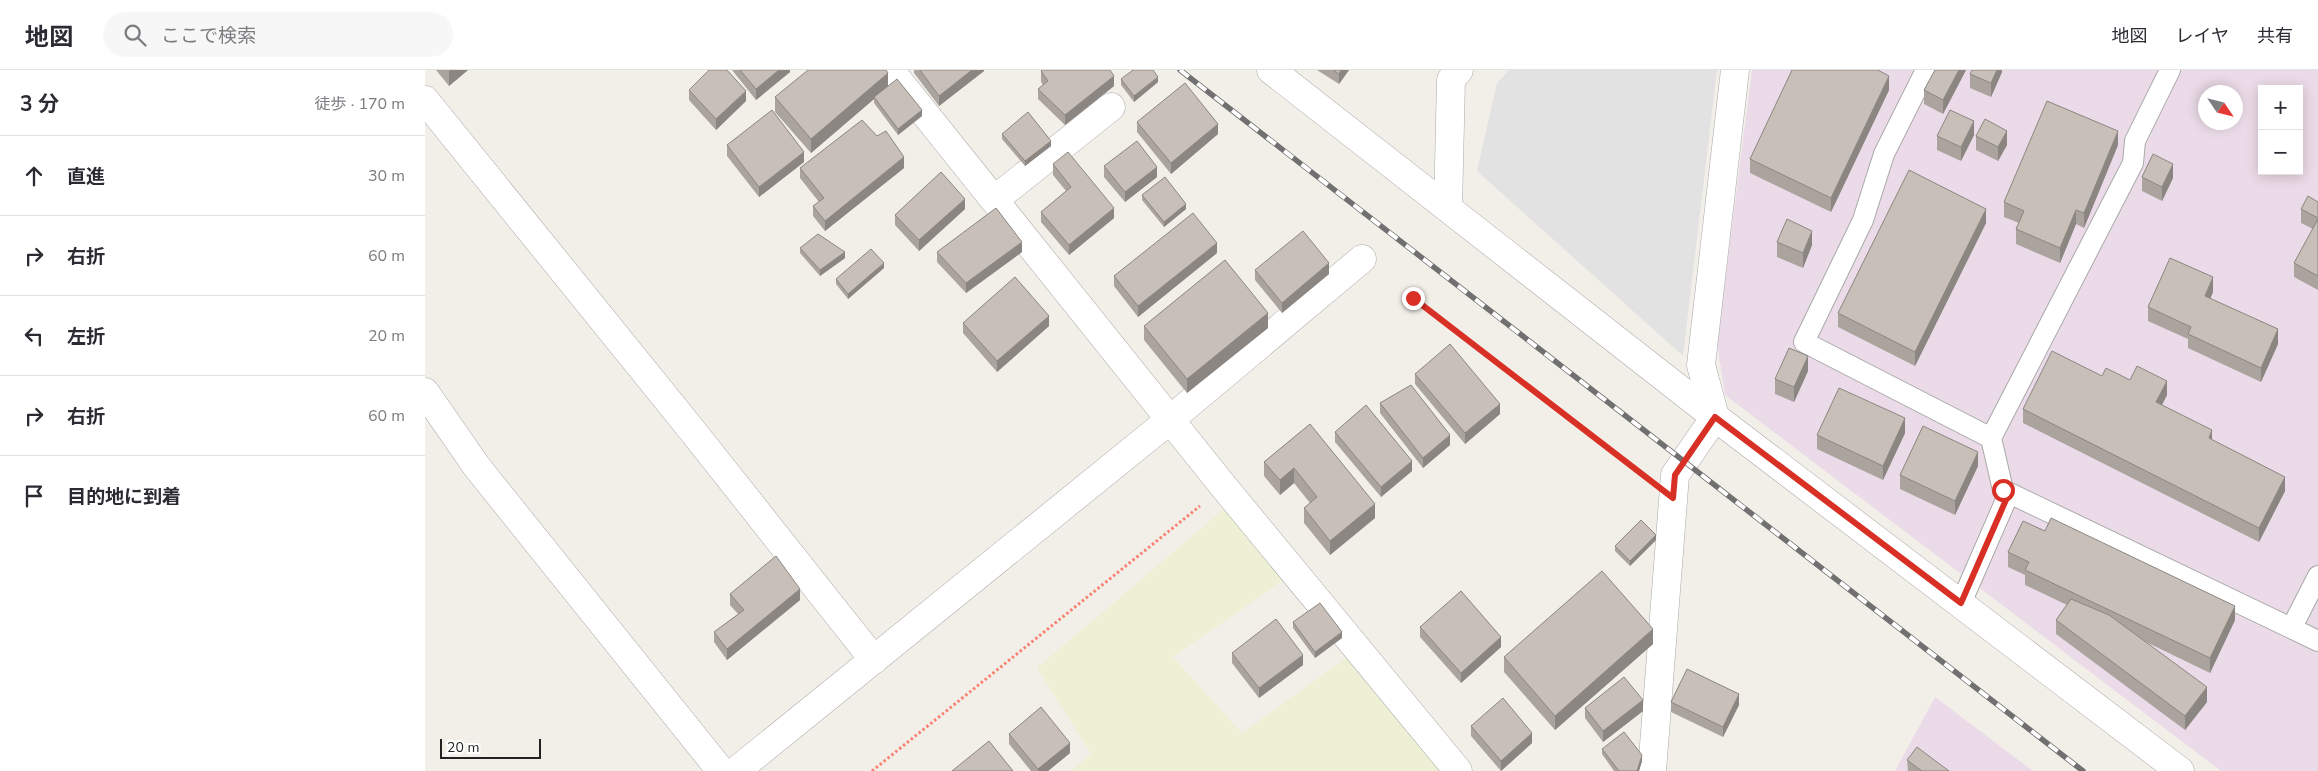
<!DOCTYPE html>
<html lang="ja">
<head>
<meta charset="utf-8">
<style>
  :root { --surface:#fff; --page:#f7f7f7; --text:#2b2b33; --muted:#7c7c81; --line:#e1e1e2 }
  body { margin:0; font-family:"Nunito Sans","Noto Sans JP",sans-serif; background:var(--page); color:var(--text) }
  .controls { position:absolute; right:15px; top:15px; display:grid; overflow:hidden; border-radius:0px; box-shadow:0 2px 12px #0003 }
  .controls button { width:45px; height:45px; display:grid; place-items:center; padding:0; border:0; border-bottom:1px solid var(--line); background:var(--surface); color:var(--text); font:25px sans-serif }
  .compass { position:absolute; left:1773px; top:15px; width:45px; height:45px; border-radius:50%; background:var(--surface); box-shadow:0 2px 12px #0003; rotate:125deg }
  .scale { position:absolute; left:15px; bottom:12px; width:101px; box-sizing:border-box; padding-left:5px; border:2px solid #222; border-top:0; font-size:14px; line-height:18px; white-space:nowrap; color:#222; -webkit-text-stroke:4px #fff; paint-order:stroke }
  .stop { position:absolute; width:15px; height:15px; margin:-11px; border:4px solid #d93025; border-radius:50%; background:#fff }
  .stop.end { background:#d93025; border-color:#fff; box-shadow:0 1px 5px #0008 }
  .list { margin:0; padding:0; list-style:none }
  h2 { display:flex; justify-content:space-between; align-items:center; height:65px; margin:0; padding:0 20px; font-size:21px }
  h2 small { font-size:16px; font-weight:400; color:var(--muted) }
  .list li { display:grid; grid-template-columns:32px 1fr auto; gap:15px; align-items:center; box-sizing:border-box; height:80px; padding:0 20px; border-top:1px solid var(--line) }
  .list b { display:block; font-size:19px; white-space:nowrap }
  .list em { font-size:16px; font-style:normal; color:var(--muted) }
  .icon { flex:none; width:28px; height:28px; fill:none; stroke:currentColor; stroke-width:2; stroke-linecap:round; stroke-linejoin:round }
  .map { position:relative; flex:none; width:1893px; height:701px; overflow:hidden }
  header { display:flex; align-items:center; gap:30px; box-sizing:border-box; height:70px; padding:0 25px; background:var(--surface); border-bottom:1px solid var(--line) }
  header strong { font-size:24px }
  nav { display:flex; gap:28px; margin-inline-start:auto; font-size:18px }
  .search { width:350px; height:45px; background:var(--page); display:flex; align-items:center; gap:12px; box-sizing:border-box; padding:0 18px; border-radius:28px; color:var(--muted); font-size:19px }
  main { display:flex }
  aside { flex:1; background:var(--surface) }
  .map>svg:first-child { display:block }
  .industrial { fill:#ebdbe8; fill-rule:evenodd }
  .farmland { fill:#eef0d5 }
  .parking { fill:#e2e2e2 }
  .lines { fill:none; stroke-linecap:round; stroke-linejoin:round }
  .service-casing { stroke:#a9a9a9; stroke-width:22 }
  .minor-casing { stroke:#a9a9a9; stroke-width:29 }
  .tertiary-casing { stroke:#a9a9a9; stroke-width:29 }
  .path { stroke:#fa8072; stroke-width:3; stroke-dasharray:2.5 2.5; stroke-linecap:butt }
  .service { stroke:#fff; stroke-width:20 }
  .minor { stroke:#fff; stroke-width:28 }
  .tertiary { stroke:#fff; stroke-width:28 }
  .rail-casing { stroke:#707070; stroke-width:5.5 }
  .rail { stroke:#fff; stroke-width:4; stroke-dasharray:11; stroke-linecap:butt }
  .wall { fill:#aba49e }
  .shaded-wall { fill:#8b8681 }
  .building { fill:#c7bfb8; stroke:#8b8681 }
  .route { stroke:#d93025; stroke-width:6 }
</style>
</head>
<body>
<header>
<strong>地図</strong>
<div class="search"><svg class="icon" aria-label="search" viewBox="0 0 24 24"><circle cx="10" cy="10" r="6"/><path d="M15 15l6 6"/></svg>ここで検索</div>
<nav><a>地図</a><a>レイヤ</a><a>共有</a></nav>
</header>
<main>
<aside>
<h2>3 分<small>徒歩 · 170 m</small></h2>
<ul class="list">
<li><svg class="icon" aria-label="ahead" viewBox="0 0 24 24"><path d="M12 20V5M6 11l6-6 6 6"/></svg><div><b>直進</b></div><em>30 m</em></li>
<li><svg class="icon" aria-label="right" viewBox="0 0 24 24"><path d="M7 20v-9h11M14 6l5 5-5 5"/></svg><div><b>右折</b></div><em>60 m</em></li>
<li><svg class="icon" aria-label="left" viewBox="0 0 24 24"><path d="M17 20v-9H6M10 6l-5 5 5 5"/></svg><div><b>左折</b></div><em>20 m</em></li>
<li><svg class="icon" aria-label="right" viewBox="0 0 24 24"><path d="M7 20v-9h11M14 6l5 5-5 5"/></svg><div><b>右折</b></div><em>60 m</em></li>
<li><svg class="icon" aria-label="arrive" viewBox="0 0 24 24"><path d="M6 21V4h12l-3 4 3 4H6"/></svg><div><b>目的地に到着</b></div></li>
</ul>
</aside>
<div class="map">
<svg width="1893" height="701" viewBox="0 0 1893 701">
  <rect width="100%" height="100%" fill="#f2efe9"/>
  <path class="industrial" d="M 1327,0 L 1893,0 L 1893,701 L 1796,701 L 1300,325 L 1292,273 ZM 1837,19 L 1874,19 L 1874,101 L 1837,101 ZM 1780,22 L 1810,22 L 1810,52 L 1780,52 Z
    M 1510,627 L 1608,701 L 1470,701 Z"/>
  <path class="farmland" d="M 799,439 L 859,510 L 748,587 L 817,663 L 921,588 L 1015,701 L 646,701 L 666,684 L 612,598 Z"/>
  <path class="parking" d="M 1084,0 L 1292,0 L 1258,286 L 1052,101 L 1072,13 Z"/>
  <g class="lines">
    <defs>
      <path id="service" d="M 1501,0 L 1459,84 L 1438,150 L 1379,272 L 1566,368 L 1578,420 L 1893,571
        M 1566,368 L 1708,93 L 1710,71 L 1745,0
        M 1536,533 L 1584,423
        M 1867,557 L 1893,506"/>
      <path id="minor" d="M 465,0 L 799,417 L 1033,701
        M 0,30 L 266,359 L 449,590
        M 569,130 L 686,37
        M 1023,138 L 1026,10 L 1034,0
        M 0,322 L 52,397 L 296,701
        M 311,701 L 746,349 L 937,189
        M 1227,701 L 1250,405 L 1290,347 L 1276,295 L 1310,0"/>
      <path id="tertiary" d="M 846,0 L 1290,347 L 1755,701"/>
    </defs>
    <use href="#service" class="service-casing"/>
    <use href="#minor" class="minor-casing"/>
    <use href="#tertiary" class="tertiary-casing"/>
    <path class="path" d="M 988,228 L 1218,405
      M 447,701 L 775,436"/>
    <use href="#service" class="service"/>
    <use href="#minor" class="minor"/>
    <use href="#tertiary" class="tertiary"/>
    <defs>
      <path id="rail" d="M 755,0 L 1658,701"/>
    </defs>
    <use href="#rail" class="rail-casing"/>
    <use href="#rail" class="rail"/>
  </g>
  <path class="wall" d="M 11,0 L 43,0 L 24,16 Z
    M 307,0 L 365,0 L 365,2 L 331,30 Z
    M 489,0 L 559,0 L 559,1 L 514,36 L 489,3 Z
    M 892,0 L 924,0 L 914,14 Z
    M 1510,0 L 1541,0 L 1518,44 L 1499,34 L 1499,20 Z
    M 1577,0 L 1577,2 L 1566,27 L 1545,18 L 1545,4 Z
    M 616,1 L 689,16 L 640,55 L 613,29 L 613,19 L 618,15 L 616,12 Z
    M 696,9 L 733,12 L 709,32 L 696,15 Z
    M 463,16 L 497,46 L 473,65 L 449,33 L 449,29 L 386,83 L 350,42 L 350,27 Z
    M 264,20 L 321,31 L 291,60 L 264,30 Z
    M 1464,20 L 1406,142 L 1325,103 L 1325,89 Z
    M 712,52 L 793,64 L 746,104 L 712,62 Z
    M 577,64 L 626,76 L 600,96 L 577,69 Z
    M 1549,65 L 1536,91 L 1512,80 L 1512,66 Z
    M 1551,66 L 1582,75 L 1573,91 L 1551,80 Z
    M 302,75 L 379,92 L 334,127 L 302,86 Z
    M 1693,75 L 1659,158 L 1651,154 L 1635,193 L 1591,174 L 1591,159 L 1594,153 L 1579,147 L 1579,132 Z
    M 628,94 L 689,148 L 644,185 L 616,152 L 616,142 L 641,121 L 628,105 Z
    M 679,96 L 732,107 L 700,132 L 679,107 Z
    M 375,98 L 479,98 L 400,161 L 388,146 L 388,136 L 394,132 L 375,108 Z
    M 1717,107 L 1748,108 L 1737,131 L 1717,121 Z
    M 717,125 L 761,139 L 739,157 L 717,130 Z
    M 1893,132 L 1893,220 L 1869,207 L 1869,193 L 1888,159 L 1876,153 L 1876,139 Z
    M 540,139 L 494,181 L 470,155 L 470,145 Z
    M 1561,153 L 1490,296 L 1413,257 L 1413,243 Z
    M 1352,172 L 1387,175 L 1378,198 L 1352,187 Z
    M 375,178 L 420,188 L 395,206 L 375,183 Z
    M 512,182 L 597,182 L 541,223 L 512,192 Z
    M 792,183 L 713,247 L 689,216 L 689,206 Z
    M 459,198 L 423,229 L 411,214 L 411,209 Z
    M 830,200 L 904,204 L 857,243 L 830,210 Z
    M 1788,222 L 1785,229 L 1853,274 L 1836,312 L 1763,278 L 1763,269 L 1723,251 L 1723,237 Z
    M 538,253 L 624,256 L 572,302 L 538,263 Z
    M 719,256 L 843,258 L 762,323 L 719,270 Z
    M 1383,301 L 1369,332 L 1350,324 L 1350,309 Z
    M 990,304 L 1075,344 L 1040,374 L 990,314 Z
    M 1677,306 L 1742,325 L 1737,335 L 1860,421 L 1834,472 L 1598,353 L 1598,339 Z
    M 955,333 L 1025,375 L 998,398 L 955,343 Z
    M 885,354 L 950,448 L 905,485 L 879,453 L 879,438 L 885,433 L 869,413 L 855,425 L 839,406 L 839,392 Z
    M 910,362 L 987,401 L 956,427 L 910,372 Z
    M 1480,363 L 1458,410 L 1392,379 L 1392,365 Z
    M 1553,396 L 1530,445 L 1475,419 L 1475,405 Z
    M 1231,470 L 1205,496 L 1190,481 L 1190,476 Z
    M 1583,482 L 1810,550 L 1785,603 L 1721,572 L 1782,632 L 1760,660 L 1631,564 L 1631,550 L 1642,535 L 1600,515 L 1600,505 L 1583,497 Z
    M 305,524 L 375,530 L 302,590 L 289,572 L 289,562 L 313,544 L 305,535 Z
    M 868,552 L 917,568 L 890,588 L 868,558 Z
    M 995,557 L 1076,577 L 1036,613 L 995,567 Z
    M 1228,574 L 1130,660 L 1079,602 L 1079,587 Z
    M 807,583 L 878,595 L 834,628 L 807,593 Z
    M 1246,632 L 1314,635 L 1298,667 L 1246,642 Z
    M 1160,638 L 1218,641 L 1178,672 L 1160,648 Z
    M 1046,656 L 1107,673 L 1076,701 L 1046,666 Z
    M 584,664 L 645,683 L 623,701 L 606,701 L 584,674 Z
    M 1177,679 L 1217,691 L 1214,701 L 1189,701 L 1177,684 Z
    M 1482,690 L 1524,701 L 1483,701 Z"/>
  <path class="shaded-wall" d="M 25,0 L 43,0 L 24,16 L 24,1 Z
    M 354,0 L 365,0 L 365,2 L 331,30 L 331,19 Z
    M 547,0 L 559,0 L 559,1 L 514,36 L 514,26 Z
    M 916,0 L 924,0 L 914,14 L 914,4 Z
    M 1534,0 L 1541,0 L 1518,44 L 1518,30 Z
    M 1572,0 L 1577,0 L 1577,2 L 1566,27 L 1566,13 Z
    M 463,3 L 463,17 L 449,27 L 449,29 L 386,83 L 386,69 Z
    M 689,6 L 689,16 L 640,55 L 640,45 Z
    M 1464,6 L 1464,20 L 1406,142 L 1406,128 Z
    M 733,7 L 733,12 L 709,32 L 709,26 Z
    M 321,21 L 321,31 L 291,60 L 291,49 Z
    M 497,40 L 497,46 L 473,65 L 473,59 Z
    M 1549,51 L 1549,65 L 1536,91 L 1536,77 Z
    M 793,54 L 793,64 L 746,104 L 746,93 Z
    M 1582,61 L 1582,75 L 1573,91 L 1573,77 Z
    M 1693,61 L 1693,75 L 1659,158 L 1659,143 Z
    M 626,71 L 626,76 L 600,96 L 600,91 Z
    M 379,82 L 379,92 L 334,127 L 334,117 Z
    M 479,87 L 479,98 L 400,161 L 400,151 Z
    M 1748,94 L 1748,108 L 1737,131 L 1737,117 Z
    M 732,97 L 732,107 L 700,132 L 700,122 Z
    M 540,129 L 540,139 L 494,181 L 494,170 Z
    M 761,134 L 761,139 L 739,157 L 739,152 Z
    M 689,138 L 689,148 L 644,185 L 644,175 Z
    M 1561,139 L 1561,153 L 1490,296 L 1490,282 Z
    M 1651,140 L 1651,154 L 1635,193 L 1635,178 Z
    M 1387,161 L 1387,175 L 1378,198 L 1378,183 Z
    M 597,172 L 597,182 L 541,223 L 541,213 Z
    M 792,173 L 792,183 L 713,247 L 713,236 Z
    M 420,182 L 420,188 L 395,206 L 395,200 Z
    M 459,193 L 459,198 L 423,229 L 423,224 Z
    M 904,193 L 904,204 L 857,243 L 857,233 Z
    M 1788,207 L 1788,222 L 1780,241 L 1780,226 Z
    M 843,243 L 843,258 L 762,323 L 762,309 Z
    M 624,246 L 624,256 L 572,302 L 572,291 Z
    M 1853,259 L 1853,274 L 1836,312 L 1836,298 Z
    M 1383,286 L 1383,301 L 1369,332 L 1369,317 Z
    M 1742,311 L 1742,325 L 1731,346 L 1731,332 Z
    M 1075,334 L 1075,344 L 1040,374 L 1040,363 Z
    M 1480,348 L 1480,363 L 1458,410 L 1458,396 Z
    M 1787,360 L 1787,374 L 1784,368 Z
    M 1025,365 L 1025,375 L 998,398 L 998,388 Z
    M 1553,382 L 1553,396 L 1530,445 L 1530,431 Z
    M 987,391 L 987,401 L 956,427 L 956,417 Z
    M 869,398 L 869,413 L 855,425 L 855,410 Z
    M 1860,407 L 1860,421 L 1834,472 L 1834,458 Z
    M 950,434 L 950,448 L 905,485 L 905,471 Z
    M 1231,465 L 1231,470 L 1205,496 L 1205,491 Z
    M 375,519 L 375,530 L 302,590 L 302,579 Z
    M 1810,536 L 1810,550 L 1785,603 L 1785,588 Z
    M 1228,559 L 1228,574 L 1130,660 L 1130,646 Z
    M 917,562 L 917,568 L 890,588 L 890,582 Z
    M 1076,567 L 1076,577 L 1036,613 L 1036,603 Z
    M 878,585 L 878,595 L 834,628 L 834,618 Z
    M 1782,617 L 1782,632 L 1760,660 L 1760,646 Z
    M 1314,624 L 1314,635 L 1298,667 L 1298,657 Z
    M 1218,630 L 1218,641 L 1178,672 L 1178,661 Z
    M 1107,663 L 1107,673 L 1076,701 L 1076,691 Z
    M 645,673 L 645,683 L 623,701 L 613,701 L 613,699 Z
    M 1217,685 L 1217,691 L 1214,701 L 1212,701 Z"/>
  <path class="building" d="M 284,0 L 302,0 L 321,21 L 291,49 L 264,20 Z
    M 315,0 L 354,0 L 331,19 Z
    M 383,0 L 461,0 L 463,3 L 386,69 L 350,27 Z
    M 495,0 L 547,0 L 514,26 Z
    M 617,0 L 685,0 L 689,6 L 640,45 L 613,19 L 623,11 L 616,1 Z
    M 708,0 L 728,0 L 733,7 L 709,26 L 696,9 Z
    M 908,0 L 916,0 L 914,4 Z
    M 1367,0 L 1453,0 L 1464,6 L 1406,128 L 1325,89 Z
    M 1510,0 L 1534,0 L 1518,30 L 1499,20 Z
    M 1547,0 L 1572,0 L 1566,13 L 1545,4 Z
    M 472,9 L 497,40 L 473,59 L 449,27 Z
    M 760,13 L 793,54 L 746,93 L 712,52 Z
    M 1622,31 L 1693,61 L 1659,143 L 1651,140 L 1635,178 L 1591,159 L 1599,141 L 1579,132 Z
    M 347,40 L 379,82 L 334,117 L 302,75 Z
    M 1525,40 L 1549,51 L 1536,77 L 1512,66 Z
    M 603,42 L 626,71 L 600,91 L 577,64 Z
    M 1560,49 L 1582,61 L 1573,77 L 1551,66 Z
    M 437,50 L 452,66 L 461,61 L 479,87 L 400,151 L 388,136 L 399,128 L 375,98 Z
    M 712,71 L 732,97 L 700,122 L 679,96 Z
    M 643,82 L 689,138 L 644,175 L 616,142 L 646,117 L 628,94 Z
    M 1728,84 L 1748,94 L 1737,117 L 1717,107 Z
    M 1484,100 L 1561,139 L 1490,282 L 1413,243 Z
    M 516,102 L 540,129 L 494,170 L 470,145 Z
    M 740,107 L 761,134 L 739,152 L 717,125 Z
    M 1883,126 L 1893,132 L 1893,148 L 1876,139 Z
    M 571,138 L 597,172 L 541,213 L 512,182 Z
    M 768,143 L 792,173 L 713,236 L 689,206 Z
    M 1362,149 L 1387,161 L 1378,183 L 1352,172 Z
    M 1893,149 L 1893,206 L 1869,193 Z
    M 878,161 L 904,193 L 857,233 L 830,200 Z
    M 393,164 L 420,182 L 395,200 L 375,178 Z
    M 446,179 L 459,193 L 423,224 L 411,209 Z
    M 1745,188 L 1788,207 L 1780,226 L 1853,259 L 1836,298 L 1763,264 L 1766,257 L 1723,237 Z
    M 800,190 L 843,243 L 762,309 L 719,256 Z
    M 590,207 L 624,246 L 572,291 L 538,253 Z
    M 1025,274 L 1075,334 L 1040,363 L 990,304 Z
    M 1364,278 L 1383,286 L 1369,317 L 1350,309 Z
    M 1627,281 L 1677,306 L 1681,298 L 1705,310 L 1712,296 L 1742,311 L 1731,332 L 1787,360 L 1784,368 L 1860,407 L 1834,458 L 1598,339 Z
    M 986,315 L 1025,365 L 998,388 L 955,333 Z
    M 1414,318 L 1480,348 L 1458,396 L 1392,365 Z
    M 941,335 L 987,391 L 956,417 L 910,362 Z
    M 885,354 L 950,434 L 905,471 L 879,438 L 892,427 L 869,398 L 855,410 L 839,392 Z
    M 1498,356 L 1553,382 L 1530,431 L 1475,405 Z
    M 1626,448 L 1810,536 L 1785,588 L 1600,500 L 1604,492 L 1583,482 L 1598,451 L 1620,461 Z
    M 1216,450 L 1231,465 L 1205,491 L 1190,476 Z
    M 351,486 L 375,519 L 302,579 L 289,562 L 319,540 L 305,524 Z
    M 1177,501 L 1228,559 L 1130,646 L 1079,587 Z
    M 1036,521 L 1076,567 L 1036,603 L 995,557 Z
    M 1646,529 L 1684,545 L 1782,617 L 1760,646 L 1631,550 Z
    M 895,533 L 917,562 L 890,582 L 868,552 Z
    M 851,549 L 878,585 L 834,618 L 807,583 Z
    M 1262,599 L 1314,624 L 1298,657 L 1246,632 Z
    M 1199,607 L 1218,630 L 1178,661 L 1160,638 Z
    M 1078,628 L 1107,663 L 1076,691 L 1046,656 Z
    M 616,637 L 645,673 L 613,699 L 584,664 Z
    M 1199,662 L 1217,685 L 1212,701 L 1194,701 L 1177,679 Z
    M 564,671 L 588,701 L 527,701 Z
    M 1492,677 L 1524,701 L 1497,701 L 1482,690 Z"/>
  <g class="lines">
    <path class="route" d="M 988,228 L 1248,428 L 1250,405 L 1290,347 L 1536,533 L 1584,423 L 1578,420"/>
  </g>
</svg>
<div class="controls">
<button>+</button>
<button>−</button>
</div>
<svg class="compass" viewBox="-18 -18 36 36"><path d="M0-13l5 13h-10z" fill="#e53935"/><path d="M0 13l5-13h-10z" fill="#7c7c81"/></svg>
<div class="scale">20 m</div>
<div class="stop" style="left:1578px;top:420px"></div>
<div class="stop end" style="left:988px;top:228px"></div>
</div>
</main>
</body>
</html>
